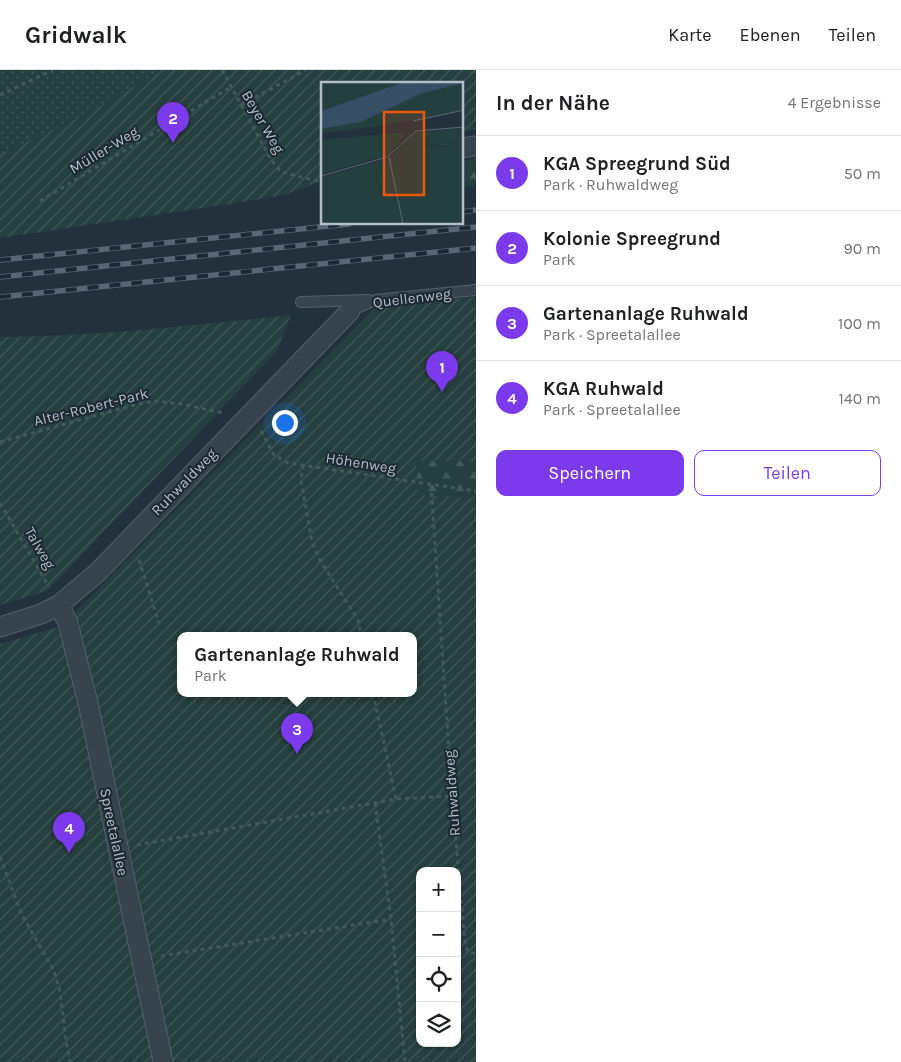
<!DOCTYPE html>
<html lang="de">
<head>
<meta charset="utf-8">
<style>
  :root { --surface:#fff; --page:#f6f6f6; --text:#202124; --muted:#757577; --line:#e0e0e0; --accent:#7c3aed }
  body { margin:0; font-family:Karla,sans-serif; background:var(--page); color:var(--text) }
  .controls { position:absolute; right:15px; bottom:15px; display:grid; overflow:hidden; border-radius:10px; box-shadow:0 1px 4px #0004 }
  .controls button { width:45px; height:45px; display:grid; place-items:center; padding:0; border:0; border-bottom:1px solid var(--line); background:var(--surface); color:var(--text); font:25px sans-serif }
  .you { position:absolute; left:284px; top:352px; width:18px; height:18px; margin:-12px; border:4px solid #fff; border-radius:50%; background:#1a73e8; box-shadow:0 0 0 8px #1a73e833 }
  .badge { display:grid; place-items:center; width:32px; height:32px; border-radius:50%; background:var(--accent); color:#fff; font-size:16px; font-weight:700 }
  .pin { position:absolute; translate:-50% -41px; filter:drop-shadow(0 1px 2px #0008) }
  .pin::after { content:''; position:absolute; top:26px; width:18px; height:15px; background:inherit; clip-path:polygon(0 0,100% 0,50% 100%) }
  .popup { position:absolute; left:177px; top:562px; width:240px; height:65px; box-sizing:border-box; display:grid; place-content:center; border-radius:10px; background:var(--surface); filter:drop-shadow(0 1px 4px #0005); font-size:16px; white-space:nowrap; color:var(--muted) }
  .popup b { font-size:19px; color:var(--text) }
  .popup::after { content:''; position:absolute; left:50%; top:100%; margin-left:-10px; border:10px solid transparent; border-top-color:var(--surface) }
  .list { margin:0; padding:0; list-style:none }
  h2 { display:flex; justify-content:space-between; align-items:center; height:65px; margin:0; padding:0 20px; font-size:21px }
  h2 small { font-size:16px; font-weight:400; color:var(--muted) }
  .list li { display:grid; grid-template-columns:32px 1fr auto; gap:15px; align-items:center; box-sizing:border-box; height:75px; padding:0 20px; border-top:1px solid var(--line) }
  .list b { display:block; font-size:19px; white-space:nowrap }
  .list p { margin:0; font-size:16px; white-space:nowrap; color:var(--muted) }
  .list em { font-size:16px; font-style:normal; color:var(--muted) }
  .actions { display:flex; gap:10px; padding:15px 20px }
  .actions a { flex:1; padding:11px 0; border:1px solid var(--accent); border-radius:10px; text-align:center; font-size:18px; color:var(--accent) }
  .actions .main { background:var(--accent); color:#fff }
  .icon { flex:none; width:28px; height:28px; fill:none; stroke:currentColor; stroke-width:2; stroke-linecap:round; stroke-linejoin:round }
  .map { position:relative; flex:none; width:476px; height:992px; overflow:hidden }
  header { display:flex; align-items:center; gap:30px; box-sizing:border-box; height:70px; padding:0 25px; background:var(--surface); border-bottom:1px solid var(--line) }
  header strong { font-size:24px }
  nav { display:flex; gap:28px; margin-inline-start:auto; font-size:18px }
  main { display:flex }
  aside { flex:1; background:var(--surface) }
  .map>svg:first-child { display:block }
  .grass { fill:url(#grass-dots) }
  .forest { fill:url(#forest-firs) }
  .garden { fill:url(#garden-furrows); fill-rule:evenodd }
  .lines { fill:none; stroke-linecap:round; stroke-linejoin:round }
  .service-casing { stroke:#55616b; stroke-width:12 }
  .minor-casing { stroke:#55616b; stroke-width:21 }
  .path { stroke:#435a5b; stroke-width:3; stroke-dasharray:4 4; stroke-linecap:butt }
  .service { stroke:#37434d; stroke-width:10 }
  .minor { stroke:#37434d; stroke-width:19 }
  .rail-casing { stroke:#596774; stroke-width:5.5 }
  .rail { stroke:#1c2832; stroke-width:4; stroke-dasharray:11; stroke-linecap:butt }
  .labels { text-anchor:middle; stroke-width:4; stroke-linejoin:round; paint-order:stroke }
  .street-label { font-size:15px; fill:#b3bec9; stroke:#1c2832 }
  .inset-road { fill:none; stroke:#5d6975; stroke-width:1 }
  .view { fill:#e8590c; fill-opacity:0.15; stroke:#e8590c; stroke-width:2.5 }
  .inset-edge { fill:none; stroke:#b3bec9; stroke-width:2.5 }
</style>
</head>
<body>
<header>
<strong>Gridwalk</strong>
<nav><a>Karte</a><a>Ebenen</a><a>Teilen</a></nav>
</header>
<main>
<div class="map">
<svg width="476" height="992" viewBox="0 0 476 992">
  <defs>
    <pattern id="grass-dots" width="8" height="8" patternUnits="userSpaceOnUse" patternTransform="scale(1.25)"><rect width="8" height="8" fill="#253e3e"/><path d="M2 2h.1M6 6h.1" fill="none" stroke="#425859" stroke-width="1.8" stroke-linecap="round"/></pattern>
    <pattern id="forest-firs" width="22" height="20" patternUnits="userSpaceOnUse" patternTransform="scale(1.25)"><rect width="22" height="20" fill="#253e3e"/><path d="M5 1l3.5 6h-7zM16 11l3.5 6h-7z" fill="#425859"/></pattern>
    <pattern id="garden-furrows" width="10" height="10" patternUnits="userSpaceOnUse" patternTransform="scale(1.25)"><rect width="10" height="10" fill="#253e3e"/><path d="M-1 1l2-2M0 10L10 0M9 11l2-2" fill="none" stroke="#425859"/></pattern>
  </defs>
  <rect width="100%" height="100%" fill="#23313d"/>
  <path class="grass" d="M 0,0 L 162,0 L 85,45 L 0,84 Z"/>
  <path class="forest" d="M 476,88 L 476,116 L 462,117 L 462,91 Z
    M 416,391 L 476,392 L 476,428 L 418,426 Z"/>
  <path class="garden" d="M 162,0 L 476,0 L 476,60 L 462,61 L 462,14 L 322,14 L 322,110 L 319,112 L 284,125 L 237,133 L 0,168 L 0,84 L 85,45 Z
    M 476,227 L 476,392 L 416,391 L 418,425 L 476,428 L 476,992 L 0,992 L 0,574 L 62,556 L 376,237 L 401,234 ZM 181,565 L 413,565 L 413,623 L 181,623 ZM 420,801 L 457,801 L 457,973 L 420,973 Z
    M 291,245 L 277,281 L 47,521 L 0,535 L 0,267 C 98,266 194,255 291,245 Z"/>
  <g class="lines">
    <defs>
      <path id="service" d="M 301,232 L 368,230
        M 350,241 L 375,230 L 476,220"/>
      <path id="minor" d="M 462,78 L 476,76
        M 59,535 L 68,553 L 88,633 L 163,992
        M 0,557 L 41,544 L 59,535 L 98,502 L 350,241"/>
    </defs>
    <use href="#service" class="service-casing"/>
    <use href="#minor" class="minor-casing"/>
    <path class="path" d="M 222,0 L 270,88 L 281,102 L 322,112
      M 0,25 L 53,0
      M 241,35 L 306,0
      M 40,131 L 231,17
      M 261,361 L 274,385 L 288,393 L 476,421
      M 0,372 L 134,335 L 155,331 L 182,334 L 223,343
      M 303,395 L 301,410 L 312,472 L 320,490 L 358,550 L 361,565
      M 431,415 L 452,726 L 465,874 L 468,882 L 476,884
      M 0,433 L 49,517
      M 139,490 L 159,553
      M 373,623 L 396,729
      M 375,733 L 391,849 L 405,992
      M 137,775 L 396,729 L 452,726
      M 0,787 L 22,845 L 53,899 L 60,921 L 66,971 L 70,992
      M 161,886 L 391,849"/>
    <use href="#service" class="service"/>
    <use href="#minor" class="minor"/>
    <defs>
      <path id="rail" d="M 462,142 L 476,140
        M 0,190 L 349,154
        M 0,207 L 476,157
        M 0,227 L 476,178"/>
    </defs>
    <use href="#rail" class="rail-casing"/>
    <use href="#rail" class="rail"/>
  </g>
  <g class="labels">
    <g class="street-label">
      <text transform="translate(263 52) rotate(60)" y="5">Beyer Weg</text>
      <text transform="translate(104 80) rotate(-31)" y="5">Müller-Weg</text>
      <text transform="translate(412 228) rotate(-7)" y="5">Quellenweg</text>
      <text transform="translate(91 337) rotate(-14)" y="5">Alter-Robert-Park</text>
      <text transform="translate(361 393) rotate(9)" y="5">Höhenweg</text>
      <text transform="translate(184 412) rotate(-46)" y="5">Ruhwaldweg</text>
      <text transform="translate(40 478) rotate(60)" y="5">Talweg</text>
      <text transform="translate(452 723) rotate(-94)" y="5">Ruhwaldweg</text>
      <text transform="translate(114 762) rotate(78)" y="5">Spreetalallee</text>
    </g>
  </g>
  <g transform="translate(321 12)">
    <rect width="142" height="142" fill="#23313d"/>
    <path d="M 142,1 L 142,4 L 107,13 L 70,33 L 37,47 L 0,51 L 0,47 L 40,40 L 99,12 ZM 52,81 L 69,142 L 0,142 L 0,95 Z" fill="#253e3e"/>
    <path d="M 0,0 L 83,0 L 0,29 ZM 143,61 L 142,64 L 98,65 L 98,63 Z" fill="#253e3e"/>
    <path d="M 142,4 L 142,26 L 135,31 L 37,47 L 70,33 L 107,13 ZM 142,46 L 142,61 L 98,63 L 108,66 L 142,64 L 142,142 L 69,142 L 52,81 L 68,76 L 95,50 ZM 87,50 L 67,73 L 0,92 L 0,58 Z" fill="#253e3e"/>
    <path d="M 83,0 L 143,1 L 99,12 L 40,40 L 0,47 L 0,29 Z" fill="#374f64"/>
    <path class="inset-road" d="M 92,39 L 143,28M 68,75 L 82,142M 0,94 L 66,75 L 95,49 L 143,45"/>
    <path class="view" d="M 63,30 L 103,30 L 103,113 L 63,113 Z"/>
    <rect width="142" height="142" class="inset-edge"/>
  </g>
</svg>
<div class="controls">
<button>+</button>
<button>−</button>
<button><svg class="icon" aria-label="locate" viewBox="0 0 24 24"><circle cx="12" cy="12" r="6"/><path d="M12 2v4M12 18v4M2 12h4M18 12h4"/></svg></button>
<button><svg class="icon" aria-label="layers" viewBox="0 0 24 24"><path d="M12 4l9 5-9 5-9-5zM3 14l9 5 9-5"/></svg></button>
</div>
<div class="you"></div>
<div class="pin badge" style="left:442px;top:322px">1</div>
<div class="pin badge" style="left:173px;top:73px">2</div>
<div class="pin badge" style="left:297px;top:684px">3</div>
<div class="popup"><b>Gartenanlage Ruhwald</b>Park</div>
<div class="pin badge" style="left:69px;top:783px">4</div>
</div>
<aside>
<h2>In der Nähe<small>4 Ergebnisse</small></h2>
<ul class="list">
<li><span class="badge">1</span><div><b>KGA Spreegrund Süd</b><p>Park · Ruhwaldweg</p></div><em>50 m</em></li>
<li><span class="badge">2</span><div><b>Kolonie Spreegrund</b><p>Park</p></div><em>90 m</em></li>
<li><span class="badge">3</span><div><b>Gartenanlage Ruhwald</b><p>Park · Spreetalallee</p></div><em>100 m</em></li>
<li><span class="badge">4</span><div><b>KGA Ruhwald</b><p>Park · Spreetalallee</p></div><em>140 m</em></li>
</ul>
<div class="actions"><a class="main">Speichern</a><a>Teilen</a></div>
</aside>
</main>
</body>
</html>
